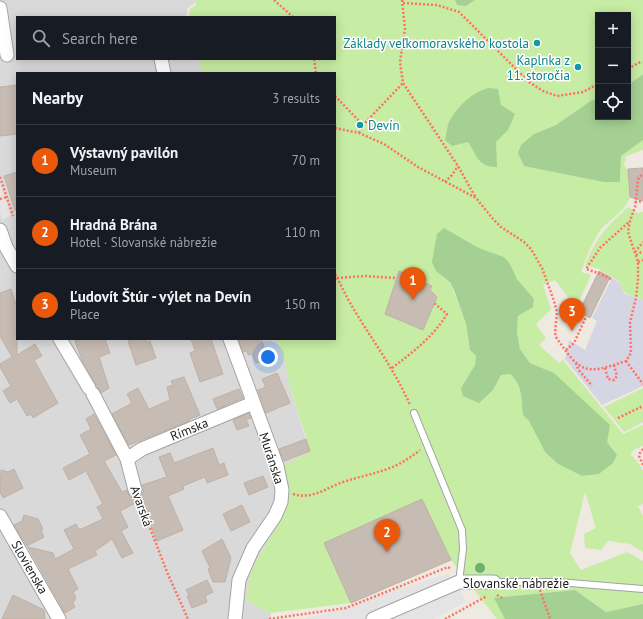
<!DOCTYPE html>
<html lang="en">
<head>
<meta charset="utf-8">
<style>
  :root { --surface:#171b24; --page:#20242c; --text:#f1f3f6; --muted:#9ea1a6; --line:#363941; --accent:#ea580c }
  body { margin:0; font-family:"PT Sans",sans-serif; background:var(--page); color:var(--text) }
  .controls { position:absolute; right:12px; top:12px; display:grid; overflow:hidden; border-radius:0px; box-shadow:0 2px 10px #0003 }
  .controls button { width:36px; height:36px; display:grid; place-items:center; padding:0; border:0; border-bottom:1px solid var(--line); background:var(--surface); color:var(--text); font:20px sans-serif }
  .you { position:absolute; left:268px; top:357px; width:14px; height:14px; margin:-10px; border:3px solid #fff; border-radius:50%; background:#1a73e8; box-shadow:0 0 0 6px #1a73e833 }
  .badge { display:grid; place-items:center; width:26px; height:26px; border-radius:50%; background:var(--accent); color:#fff; font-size:13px; font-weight:700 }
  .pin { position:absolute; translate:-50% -33px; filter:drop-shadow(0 1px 2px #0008) }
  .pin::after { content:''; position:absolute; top:21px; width:14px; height:12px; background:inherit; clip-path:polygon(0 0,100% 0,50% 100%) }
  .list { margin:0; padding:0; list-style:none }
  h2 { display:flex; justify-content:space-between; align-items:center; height:52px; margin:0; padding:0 16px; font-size:17px }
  h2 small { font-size:13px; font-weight:400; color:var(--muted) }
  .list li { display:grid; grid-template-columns:26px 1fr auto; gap:12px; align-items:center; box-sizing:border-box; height:72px; padding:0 16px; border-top:1px solid var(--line) }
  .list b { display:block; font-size:15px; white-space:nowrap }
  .list p { margin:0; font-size:13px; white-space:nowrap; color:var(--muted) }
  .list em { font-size:13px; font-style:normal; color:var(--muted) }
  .icon { flex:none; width:22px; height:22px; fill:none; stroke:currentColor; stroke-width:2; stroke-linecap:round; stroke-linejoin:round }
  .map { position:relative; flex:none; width:643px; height:619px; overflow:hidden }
  .search { position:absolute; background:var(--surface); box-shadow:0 2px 10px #0003; left:16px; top:16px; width:320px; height:44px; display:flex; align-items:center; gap:10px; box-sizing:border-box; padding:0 14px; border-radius:0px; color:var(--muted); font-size:15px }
  .panel { position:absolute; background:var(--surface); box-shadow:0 2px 10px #0003; left:16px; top:72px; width:320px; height:268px; border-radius:0px }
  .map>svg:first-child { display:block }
  .residential { fill:#dad9d9 }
  .grass { fill:#c7eca3; fill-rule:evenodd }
  .forest { fill:#a5d093 }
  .parking { fill:#e4e4e4 }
  .plaza { fill:#d5d5e4 }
  .building { fill:#c6bcb4; stroke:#c1b0a3 }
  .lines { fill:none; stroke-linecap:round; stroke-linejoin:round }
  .service-casing { stroke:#a3a3a3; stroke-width:8 }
  .minor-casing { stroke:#a3a3a3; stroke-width:15 }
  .path { stroke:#ff7161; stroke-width:2.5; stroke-dasharray:2 2; stroke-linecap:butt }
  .service { stroke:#fff; stroke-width:6 }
  .minor { stroke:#fff; stroke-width:13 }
  .tree { fill:#6eaf6e }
  .culture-dot { fill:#0f9aa8; stroke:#fff; stroke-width:1.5 }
  .labels { text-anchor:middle; stroke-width:3; stroke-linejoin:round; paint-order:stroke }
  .culture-label { font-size:13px; fill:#0d838f; stroke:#fff; text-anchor:end }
  .street-label { font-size:13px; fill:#1c1c1c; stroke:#fff }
</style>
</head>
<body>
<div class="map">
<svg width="643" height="619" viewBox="0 0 643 619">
  <rect width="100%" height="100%" fill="#eeeae1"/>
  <path class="residential" d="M 0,0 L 196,0 L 196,2 L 187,9 L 186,17 L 17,17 L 17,59 L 199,59 L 202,73 L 17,73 L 17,339 L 277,339 L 285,362 L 289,383 L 310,453 L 283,466 L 290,486 L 285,512 L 251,571 L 246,600 L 270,613 L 272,619 L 0,619 Z"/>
  <path class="grass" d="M 196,0 L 455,0 L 457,5 L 466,6 L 475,0 L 643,0 L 643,74 L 628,85 L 628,15 L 598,15 L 598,98 L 592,100 L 556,125 L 534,134 L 620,182 L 621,156 L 643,140 L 643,150 L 626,156 L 624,166 L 628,169 C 629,178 631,189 630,197 C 627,210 607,221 599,232 C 591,244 586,259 581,272 L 591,275 L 575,310 L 567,303 L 570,300 L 555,280 L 543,285 L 551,309 L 536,324 L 546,338 L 539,345 L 559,363 L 563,360 L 623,434 L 643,425 L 643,446 L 635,449 L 630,454 L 637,461 L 643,471 L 643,504 L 638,506 L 643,516 L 643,552 L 630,544 L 608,541 L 601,550 L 585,548 L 584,534 L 596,528 L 585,492 L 570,553 L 581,570 L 627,552 L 643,561 L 643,604 L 606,612 L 575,590 L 495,598 L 505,619 L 497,619 L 451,560 L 422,499 L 324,543 L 351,603 L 270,613 L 246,600 L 251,571 L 285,512 L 290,486 L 283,466 L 310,452 L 306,437 L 289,383 L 285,362 L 277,339 L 335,339 L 335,73 L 202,73 L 199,59 L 335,59 L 335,17 L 191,17 L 189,15 L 190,9 L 196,5 ZM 508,130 L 496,142 L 482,164 L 468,142 ZM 444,228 L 479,248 L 504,257 L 510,264 L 517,279 L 534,299 L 533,307 L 518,315 L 517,332 L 520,349 L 530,363 L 554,373 L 617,455 L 613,463 L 599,474 L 582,476 L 558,464 L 545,452 L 529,421 L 523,415 C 521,399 523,385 510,374 L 501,375 L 493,390 L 461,388 L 475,365 L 476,356 L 470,350 L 466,324 L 450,282 Z
    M 628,207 L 638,213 L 643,212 L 643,299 C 634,298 627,295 621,289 L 620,282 L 599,269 L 585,265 C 597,237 606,227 628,207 Z
    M 643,388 L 643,422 L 624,432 L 604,407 Z"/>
  <path class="forest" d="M 455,0 L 475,0 L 466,6 L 457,5 Z
    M 643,74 L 643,140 L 621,156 L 620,182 L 604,182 L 524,166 L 518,153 L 521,145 L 534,134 L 556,125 L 592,100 L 598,98 L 598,117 L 628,117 L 628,85 Z
    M 489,88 L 498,89 L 501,105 L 515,114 L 508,130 L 496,142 L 497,167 C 478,167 478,157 468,142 L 452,146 L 445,140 C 446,135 447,127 449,122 C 457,107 473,91 489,88 Z
    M 444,228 L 479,248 L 504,257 L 510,264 L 517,279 L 534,299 L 533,307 L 518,316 L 517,332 L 520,349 L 530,363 L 554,373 L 610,425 L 607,442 L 617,455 L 613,463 L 599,474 L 582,476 L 558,464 L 545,452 L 529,421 L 523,415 C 521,399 523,385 510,374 L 501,375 L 493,390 L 479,403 L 463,396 L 461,388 L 475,365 L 476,356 L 470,350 L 466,324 L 454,290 L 450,282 L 436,271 L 432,262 L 437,234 Z
    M 575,590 L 606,612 L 643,604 L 643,619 L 505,619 L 494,598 Z"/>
  <path class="parking" d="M 0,182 L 11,216 L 2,219 L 0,212 Z
    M 448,574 L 456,583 L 466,602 L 433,619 L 304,619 L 342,610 L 357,602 Z"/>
  <path class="plaza" d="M 612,278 L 620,283 L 621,289 L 625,294 L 636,298 L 643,299 L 643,386 L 602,405 L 565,359 L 569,340 L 585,350 L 597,321 L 592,318 Z"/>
  <path class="building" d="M 17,85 L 17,134 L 0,136 L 0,87 Z
    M 643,168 L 643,201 L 630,197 L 628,169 Z
    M 17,172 L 17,209 L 15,210 L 4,176 Z
    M 399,271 L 432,286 L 430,290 L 437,297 L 423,330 L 385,314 Z
    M 599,271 L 610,277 L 590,318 L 579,312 Z
    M 11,289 L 17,307 L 17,355 L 35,344 L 42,356 L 34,360 L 58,403 L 33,418 L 31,414 L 27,416 L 17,399 L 10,403 L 3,391 L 11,386 L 0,367 L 0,364 L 12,357 L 0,336 L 0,293 Z
    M 82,339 L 105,339 L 110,353 L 99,357 L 109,388 L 101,393 L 82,360 L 75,341 Z
    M 135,339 L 145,339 L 146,342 L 150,341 L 156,358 L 136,365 L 128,341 Z
    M 191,339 L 211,339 L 223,374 L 200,382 L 190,353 L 195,351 Z
    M 244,339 L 261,339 L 269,359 L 256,363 L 252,354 L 248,355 L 247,351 L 243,352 L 239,341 Z
    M 277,373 L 290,403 L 266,413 L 258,390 L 266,387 L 262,379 Z
    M 184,377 L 200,415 L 190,419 L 189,421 L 129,445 L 112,414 L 132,403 L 127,394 L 138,388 L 149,409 L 170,400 L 167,387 L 173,385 L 171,381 Z
    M 239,389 L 243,398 L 217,409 L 213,399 Z
    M 249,413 L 251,418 L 246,420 L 249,426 L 237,430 L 233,420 Z
    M 94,414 L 116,455 L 104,461 L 122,492 L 127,490 L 129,495 L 132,498 L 137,498 L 141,495 L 143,492 L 142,485 L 167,477 L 159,457 L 170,453 L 174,463 L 213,448 L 219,465 L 224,463 L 228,475 L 207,483 L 205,477 L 183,486 L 184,489 L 168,496 L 183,530 L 157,541 L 141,500 L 120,511 L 128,527 L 121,531 L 133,553 L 122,558 L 112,539 L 95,551 L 97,555 L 68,569 L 78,589 L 73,592 L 76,598 L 73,603 L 75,607 L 65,613 L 28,547 L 53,553 L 55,559 L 74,549 L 64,530 L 76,524 L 79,530 L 103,519 L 97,507 L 103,504 L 86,471 L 69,480 L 63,468 L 90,454 L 80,435 L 91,429 L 86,419 Z
    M 306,439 L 310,451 L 284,461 L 279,449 Z
    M 14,469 L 23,488 L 3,498 L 0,492 L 1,470 L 8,472 Z
    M 263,476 L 268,487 L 249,495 L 244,483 Z
    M 422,499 L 451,560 L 351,603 L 324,543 Z
    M 242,505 L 250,522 L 231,531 L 223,514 Z
    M 24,515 L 38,519 L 43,529 L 41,530 L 44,537 L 27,546 L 14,525 L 22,521 Z
    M 222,539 L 231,558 L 225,582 L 213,582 L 208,569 L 210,568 L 202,551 Z
    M 207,580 L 213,592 L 205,596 L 207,602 L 192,608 L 187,596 L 189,595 L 186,590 Z
    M 13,595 L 44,610 L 45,619 L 2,619 Z"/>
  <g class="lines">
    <defs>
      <path id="service" d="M 414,413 L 462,530 L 463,549 L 459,582
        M 494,582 L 558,582 L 643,589"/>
      <path id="minor" d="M 0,8 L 7,55
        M 161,59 L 164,73
        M 0,230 L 6,247 L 17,266
        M 60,339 L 89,388
        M 230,339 L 277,466 L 282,490 L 281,502 L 275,516 L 253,548 L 239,580 L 235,619
        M 93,394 L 127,459 L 135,490
        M 127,459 L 142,449 L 253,403
        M 0,516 L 59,619
        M 373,619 L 459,582 L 494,582"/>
    </defs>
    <use href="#service" class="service-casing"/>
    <use href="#minor" class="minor-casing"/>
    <path class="path" d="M 274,0 L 293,17
      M 402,0 L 405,29 L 400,62 L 403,83 L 458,166 L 476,198
      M 403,3 L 437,5 L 459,12 L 529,82 L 543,91 L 557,96 L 583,92 L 598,84
      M 314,59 L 316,73
      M 628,69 L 642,61
      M 335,96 L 363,125
      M 335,128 L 359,133 L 384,144 L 418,167 L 476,198 L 493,219 L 501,227 L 524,242 L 531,249 L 542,268 L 554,301 L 557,312 L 555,333 L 556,337 C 581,374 585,375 626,361 L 631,353 L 630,322 L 636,298 L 638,279 L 638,262 L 628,232 L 630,221 L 635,207 L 638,180 L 639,177 L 643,174
      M 359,133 L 363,125 L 403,83
      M 0,177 L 13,216
      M 445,182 L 452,175 L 458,166
      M 0,199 L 7,197
      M 635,202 L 643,201
      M 635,252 L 643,242
      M 636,255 L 643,251
      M 638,262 L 643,260
      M 335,274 C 340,283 344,292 349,301 C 369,336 394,368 410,405
      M 337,278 L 365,276 L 396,278
      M 611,279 L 598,273 L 586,269 L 600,248 L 630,221
      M 566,350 L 574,343 L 586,317
      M 626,361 L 643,384
      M 576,363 L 578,369 L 592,386
      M 392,368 C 413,352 433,337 447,314 L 434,303
      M 605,368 L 608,379 L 614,380 L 617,376 L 614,365
      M 618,418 L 643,406
      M 643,449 L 640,453 L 639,456 L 643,465
      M 293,494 C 312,500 326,488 343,482 C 374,472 393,472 420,450
      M 140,502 L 167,572 L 188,619
      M 540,590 L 550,619
      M 497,595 L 504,599
      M 269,619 L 346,608 L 448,567 L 451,569
      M 445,619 L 487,596"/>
    <use href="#service" class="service"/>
    <use href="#minor" class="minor"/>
  </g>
  <circle class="tree" cx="480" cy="568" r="5"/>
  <g class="culture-dot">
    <circle cx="537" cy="43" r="4"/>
    <circle cx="578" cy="67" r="4"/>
    <circle cx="360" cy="125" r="4"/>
  </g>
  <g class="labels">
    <g class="culture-label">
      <text x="529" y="48">Základy veľkomoravského kostola</text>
      <text x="570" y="65">Kaplnka z<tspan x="570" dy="15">11. storočia</tspan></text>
      <text x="368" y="130" text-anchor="start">Devín</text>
    </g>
    <g class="street-label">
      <text transform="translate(189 429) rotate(-22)" y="5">Rímska</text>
      <text transform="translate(272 458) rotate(72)" y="5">Muránska</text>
      <text transform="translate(142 506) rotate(70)" y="5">Avarská</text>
      <text transform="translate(30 567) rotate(60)" y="5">Slovienska</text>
      <text x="516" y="588">Slovanské nábrežie</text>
    </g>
  </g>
</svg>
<div class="controls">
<button>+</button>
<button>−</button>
<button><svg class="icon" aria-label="locate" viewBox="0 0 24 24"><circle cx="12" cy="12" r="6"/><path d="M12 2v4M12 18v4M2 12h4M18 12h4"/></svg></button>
</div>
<div class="you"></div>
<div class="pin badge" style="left:413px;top:300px">1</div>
<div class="pin badge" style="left:387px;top:552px">2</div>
<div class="pin badge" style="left:572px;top:331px">3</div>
<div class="search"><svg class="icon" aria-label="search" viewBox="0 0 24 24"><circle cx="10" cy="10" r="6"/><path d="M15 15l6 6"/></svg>Search here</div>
<section class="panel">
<h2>Nearby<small>3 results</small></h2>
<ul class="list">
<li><span class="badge">1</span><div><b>Výstavný pavilón</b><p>Museum</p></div><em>70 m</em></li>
<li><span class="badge">2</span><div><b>Hradná Brána</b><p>Hotel · Slovanské nábrežie</p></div><em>110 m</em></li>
<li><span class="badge">3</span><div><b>Ľudovít Štúr - výlet na Devín</b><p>Place</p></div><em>150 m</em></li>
</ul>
</section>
</div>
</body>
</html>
